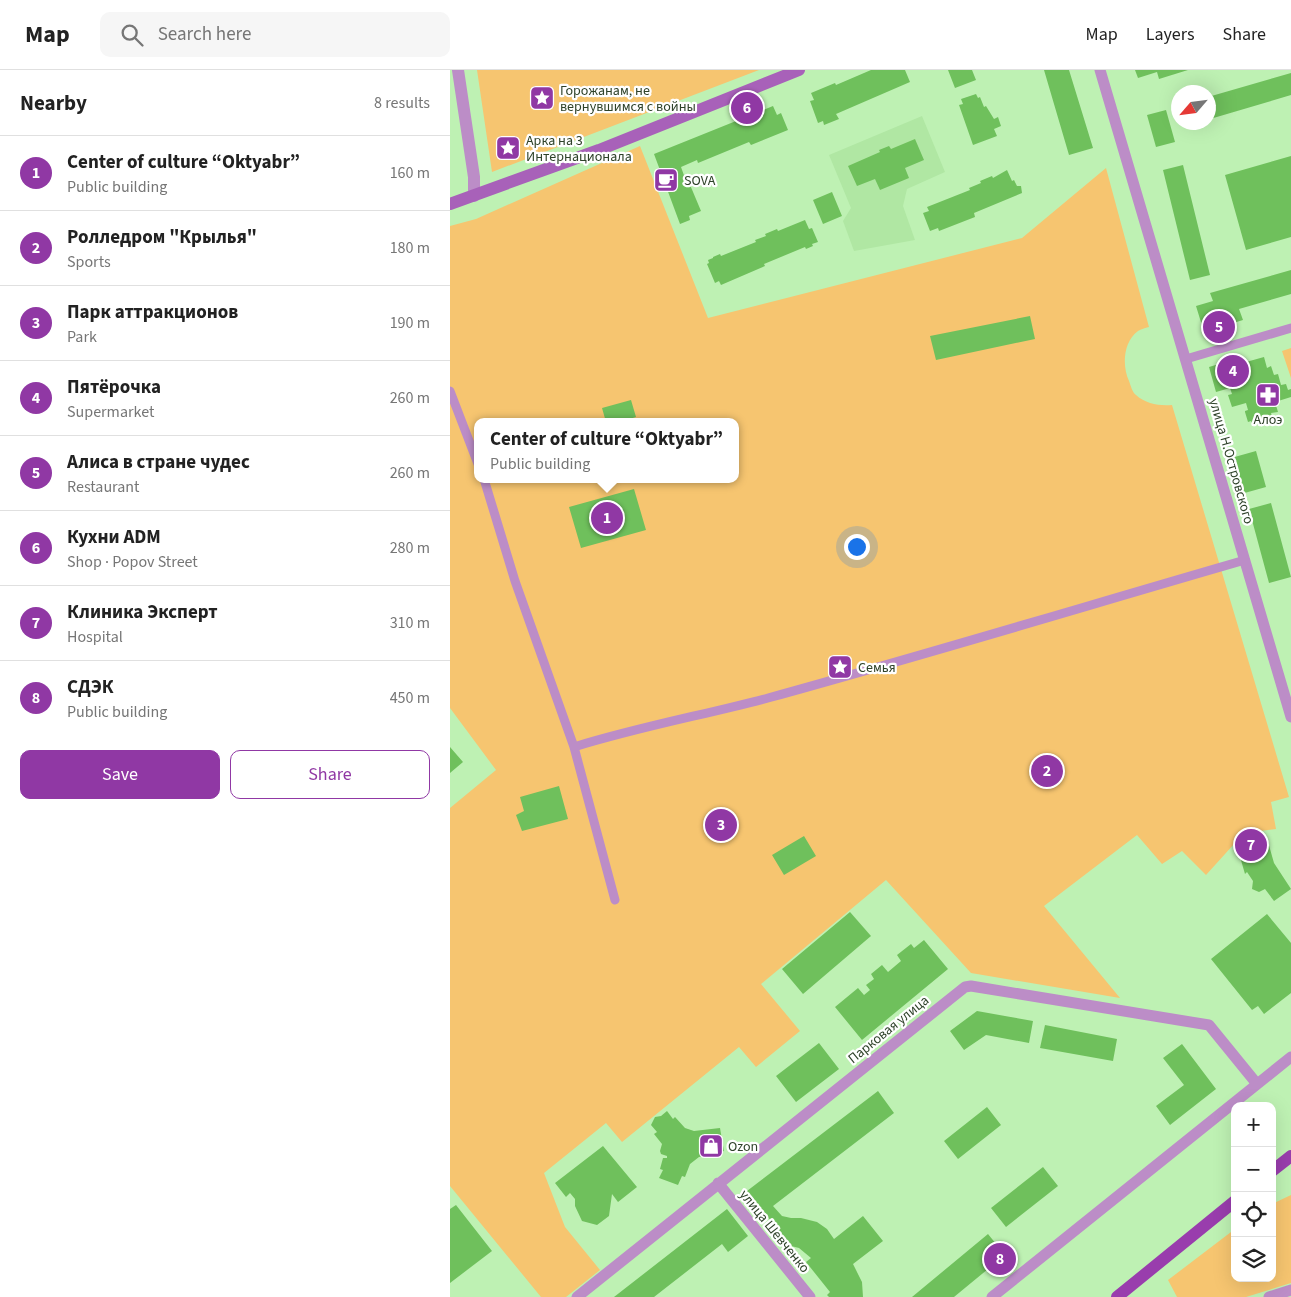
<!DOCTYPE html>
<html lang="en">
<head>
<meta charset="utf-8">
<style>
  :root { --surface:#fff; --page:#f6f6f6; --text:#222; --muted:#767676; --line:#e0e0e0; --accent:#9038a4 }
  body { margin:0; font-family:"Source Sans 3",sans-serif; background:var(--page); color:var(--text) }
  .controls { position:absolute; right:15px; bottom:15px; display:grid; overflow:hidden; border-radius:10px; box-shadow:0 5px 20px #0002 }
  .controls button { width:45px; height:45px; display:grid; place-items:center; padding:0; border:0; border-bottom:1px solid var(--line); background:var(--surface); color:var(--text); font:25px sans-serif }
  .compass { position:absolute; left:721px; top:15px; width:45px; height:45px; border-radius:50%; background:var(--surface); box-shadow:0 5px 20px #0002; rotate:242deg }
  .you { position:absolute; left:406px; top:476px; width:18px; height:18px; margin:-12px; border:4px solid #fff; border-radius:50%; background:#1a73e8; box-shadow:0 0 0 8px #1a73e833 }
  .badge { display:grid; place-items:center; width:32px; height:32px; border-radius:50%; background:var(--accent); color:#fff; font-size:16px; font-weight:700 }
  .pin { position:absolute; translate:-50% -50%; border:2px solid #fff; box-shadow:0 1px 5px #0006 }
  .popup { position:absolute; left:24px; top:348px; width:265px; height:65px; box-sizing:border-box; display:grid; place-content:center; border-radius:10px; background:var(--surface); filter:drop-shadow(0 1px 4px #0005); font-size:16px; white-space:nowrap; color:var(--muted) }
  .popup b { font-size:19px; color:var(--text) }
  .popup::after { content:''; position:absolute; left:50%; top:100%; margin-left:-10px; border:10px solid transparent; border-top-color:var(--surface) }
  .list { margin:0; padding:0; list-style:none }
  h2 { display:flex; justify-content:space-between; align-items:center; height:65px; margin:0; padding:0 20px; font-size:21px }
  h2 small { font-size:16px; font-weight:400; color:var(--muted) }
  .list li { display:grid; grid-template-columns:32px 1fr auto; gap:15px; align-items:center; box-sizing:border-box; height:75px; padding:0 20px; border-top:1px solid var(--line) }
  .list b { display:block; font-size:19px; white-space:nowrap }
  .list p { margin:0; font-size:16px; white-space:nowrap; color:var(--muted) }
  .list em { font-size:16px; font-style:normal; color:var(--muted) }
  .actions { display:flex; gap:10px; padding:15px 20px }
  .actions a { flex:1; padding:11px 0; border:1px solid var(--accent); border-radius:10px; text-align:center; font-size:18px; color:var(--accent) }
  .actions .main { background:var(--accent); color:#fff }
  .icon { flex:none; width:28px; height:28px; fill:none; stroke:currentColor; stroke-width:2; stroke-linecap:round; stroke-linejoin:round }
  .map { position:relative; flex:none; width:841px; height:1227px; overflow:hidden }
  header { display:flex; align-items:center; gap:30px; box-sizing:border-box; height:70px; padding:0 25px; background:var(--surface); border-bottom:1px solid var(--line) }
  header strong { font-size:24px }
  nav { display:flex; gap:28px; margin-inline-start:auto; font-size:18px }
  .search { width:350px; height:45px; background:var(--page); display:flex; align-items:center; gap:12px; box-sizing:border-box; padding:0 18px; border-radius:10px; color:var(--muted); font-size:19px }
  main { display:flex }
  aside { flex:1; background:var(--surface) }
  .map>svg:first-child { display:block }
  .built { fill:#b0e7a3 }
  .green { fill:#f6c570; fill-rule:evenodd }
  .building { fill:#6fc05c }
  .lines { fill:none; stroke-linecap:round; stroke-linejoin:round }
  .pedestrian { stroke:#bc8dc7; stroke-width:9 }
  .minor { stroke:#bc8dc7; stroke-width:11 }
  .tertiary { stroke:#bc8dc7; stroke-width:12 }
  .secondary { stroke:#a861b9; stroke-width:12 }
  .primary { stroke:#993dad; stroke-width:12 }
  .labels { text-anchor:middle; stroke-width:4.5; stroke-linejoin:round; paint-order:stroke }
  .poi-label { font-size:14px; fill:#2e4229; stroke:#fff; text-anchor:start }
  .street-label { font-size:14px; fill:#2e4229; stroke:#fff }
</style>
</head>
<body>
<header>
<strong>Map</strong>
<div class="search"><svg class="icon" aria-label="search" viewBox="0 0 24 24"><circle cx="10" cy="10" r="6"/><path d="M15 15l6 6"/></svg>Search here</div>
<nav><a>Map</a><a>Layers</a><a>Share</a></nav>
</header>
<main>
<aside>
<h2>Nearby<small>8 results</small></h2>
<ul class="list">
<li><span class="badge">1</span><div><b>Center of culture “Oktyabr”</b><p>Public building</p></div><em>160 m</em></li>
<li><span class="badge">2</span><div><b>Ролледром &quot;Крылья&quot;</b><p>Sports</p></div><em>180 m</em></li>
<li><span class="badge">3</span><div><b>Парк аттракционов</b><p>Park</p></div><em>190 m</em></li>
<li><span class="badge">4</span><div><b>Пятёрочка</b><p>Supermarket</p></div><em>260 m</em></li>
<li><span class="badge">5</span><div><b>Алиса в стране чудес</b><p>Restaurant</p></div><em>260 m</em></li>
<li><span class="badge">6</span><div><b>Кухни ADM</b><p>Shop · Popov Street</p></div><em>280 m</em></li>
<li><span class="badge">7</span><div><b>Клиника Эксперт</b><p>Hospital</p></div><em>310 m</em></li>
<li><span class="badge">8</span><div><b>СДЭК</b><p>Public building</p></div><em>450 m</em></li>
</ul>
<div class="actions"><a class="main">Save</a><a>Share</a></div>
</aside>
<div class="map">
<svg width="841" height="1227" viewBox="0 0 841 1227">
  <rect width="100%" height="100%" fill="#bef1b3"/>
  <path class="built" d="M 472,46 L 495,102 L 457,119 L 453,136 L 465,170 L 404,181 L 393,151 L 401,138 L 379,85 Z"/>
  <path class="green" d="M 27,0 L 309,0 L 42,102 Z
    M 190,76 L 258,248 L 572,168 L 656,98 L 699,257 C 695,258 691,259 688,261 C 673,272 672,296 679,311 C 681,316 682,322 686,325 C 696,334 709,336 722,335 L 839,727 L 821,732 L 826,759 L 794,763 L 756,805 L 732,781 L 712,794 L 687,765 L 594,836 L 670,928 L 521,903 L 436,810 L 311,914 L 350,961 L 306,997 L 289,977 L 172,1072 L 156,1053 L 94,1103 L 115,1157 L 150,1200 L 116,1227 L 91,1227 L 0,1116 L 0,738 L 46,700 L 0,638 L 0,156 L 26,149 ZM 28,352 L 286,352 L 286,409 L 28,409 Z
    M 841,278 L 841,308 L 832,281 Z
    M 841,1125 L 841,1213 L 796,1227 L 727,1227 L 718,1210 L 785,1159 L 785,1208 L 822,1208 L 822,1134 Z"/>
  <path class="building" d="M 421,0 L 455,0 L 460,12 L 386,44 L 389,49 L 374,55 L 373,51 L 368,53 L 360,31 L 364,30 L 361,23 L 385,13 L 386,15 Z
    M 498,0 L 522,0 L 526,10 L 505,18 Z
    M 594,0 L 619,0 L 643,78 L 619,85 Z
    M 685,0 L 738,0 L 709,9 L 707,2 L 688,8 Z
    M 841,3 L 841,25 L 760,49 L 758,27 Z
    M 526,24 L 528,28 L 530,27 L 534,37 L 536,36 L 544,49 L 548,47 L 551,56 L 544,59 L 547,66 L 523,75 L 509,35 L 513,34 L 511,29 Z
    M 323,36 L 327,45 L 331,43 L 338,60 L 301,75 L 299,72 L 248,93 L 247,90 L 231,97 L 236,111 L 238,110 L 251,141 L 239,146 L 240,150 L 230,154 L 204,84 Z
    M 716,40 L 725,72 L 706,77 L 697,45 Z
    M 465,69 L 474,90 L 455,98 L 459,108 L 430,120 L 425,109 L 407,116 L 398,96 L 430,82 L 429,80 L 439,76 L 441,79 Z
    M 841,86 L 841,167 L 796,180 L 775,105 Z
    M 733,95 L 760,205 L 740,210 L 713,100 Z
    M 557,100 L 562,111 L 564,110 L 567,116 L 571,116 L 572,123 L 524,143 L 525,147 L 489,161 L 488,158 L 480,161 L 473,143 L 479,141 L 477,137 L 520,120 L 519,118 L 531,113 L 530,111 L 542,106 L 543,108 Z
    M 382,122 L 392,146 L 373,154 L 363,130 Z
    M 355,150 L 359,159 L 362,158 L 368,172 L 362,174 L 363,176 L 356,179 L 355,177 L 314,194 L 315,196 L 271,215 L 269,211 L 265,213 L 257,194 L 259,193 L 258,190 L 263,188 L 263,187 L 270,184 L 271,186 L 306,172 L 305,170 L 316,166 L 315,164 L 327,159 L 328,161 Z
    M 841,200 L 841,224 L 789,239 L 793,250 L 754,262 L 746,236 L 763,231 L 760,223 Z
    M 580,246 L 585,269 L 486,290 L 480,266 Z
    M 814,287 L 817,298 L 821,296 L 824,305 L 828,304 L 831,315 L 836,314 L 838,320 L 841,319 L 841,327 L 825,332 L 828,342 L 821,343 L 822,347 L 802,353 L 801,351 L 798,352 L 795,342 L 795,341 L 798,340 L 796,333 L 782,337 L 778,325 L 782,324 L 780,318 L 766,322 L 759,297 L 769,294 L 771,299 Z
    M 181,330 L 186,347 L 170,352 L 156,352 L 152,338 Z
    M 806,381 L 816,417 L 791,424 L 781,388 Z
    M 184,419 L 196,460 L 131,478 L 119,437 Z
    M 821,433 L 841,507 L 819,513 L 799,439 Z
    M 0,677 L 13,692 L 0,703 Z
    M 109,716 L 118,749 L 72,761 L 66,745 L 74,741 L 70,727 Z
    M 816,765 L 824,793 L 841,819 L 824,831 L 815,819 L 809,822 L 802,819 L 803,811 L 797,802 L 795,804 L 786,773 Z
    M 354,766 L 366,786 L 334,805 L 322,785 Z
    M 400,842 L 421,866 L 353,924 L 332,899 Z
    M 817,844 L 841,873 L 841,923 L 814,944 L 808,936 L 802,940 L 761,889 Z
    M 474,870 L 498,899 L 412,970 L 385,937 L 408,918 L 414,925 L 420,920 L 416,915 L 424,909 L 421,904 L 432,895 L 438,902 L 451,891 L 447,885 L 461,874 L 464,878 Z
    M 527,941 L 583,951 L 579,973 L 536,965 L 514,980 L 500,961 Z
    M 595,955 L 667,969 L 663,991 L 590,978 Z
    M 369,973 L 389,999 L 346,1032 L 326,1006 Z
    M 732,974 L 766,1019 L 720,1055 L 706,1036 L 734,1015 L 713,988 Z
    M 428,1021 L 444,1043 L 323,1136 L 332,1146 L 341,1148 L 351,1148 L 367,1152 L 377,1159 L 384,1169 L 413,1146 L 433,1171 L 403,1194 L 412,1212 L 413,1227 L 379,1227 L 377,1225 L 380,1222 L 356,1192 L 361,1188 L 349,1178 L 341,1176 L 297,1121 Z
    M 537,1037 L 551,1055 L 508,1089 L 494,1071 Z
    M 217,1041 L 223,1049 L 225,1047 L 235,1058 L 244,1061 L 270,1058 L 274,1081 L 264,1085 L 249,1087 L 240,1094 L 235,1107 L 232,1106 L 228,1115 L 209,1108 L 213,1100 L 210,1099 L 213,1088 L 217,1088 L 217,1086 L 211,1084 L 210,1081 L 212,1074 L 204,1064 L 207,1062 L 201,1055 L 205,1047 L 211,1046 Z
    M 153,1076 L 187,1117 L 168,1132 L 162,1124 L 159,1146 L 147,1155 L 132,1151 L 125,1136 L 125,1129 L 120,1123 L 116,1127 L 105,1113 Z
    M 593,1097 L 608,1116 L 556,1157 L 541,1138 Z
    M 6,1135 L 42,1181 L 0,1213 L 0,1139 Z
    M 277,1139 L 298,1166 L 278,1182 L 272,1174 L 204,1227 L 164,1227 Z
    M 538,1164 L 555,1185 L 504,1227 L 462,1227 Z"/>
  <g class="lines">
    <path class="pedestrian" d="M 736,289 L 841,258
      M 0,321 L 28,394
      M 34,409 L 65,511 L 124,677 C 188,657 254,645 318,628 C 478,584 636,536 795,490
      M 124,677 L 165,830"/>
    <path class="minor" d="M 650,0 L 841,647
      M 268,1113 L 360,1227
      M 127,1227 L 515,917 L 521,916 L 759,955 L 807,1014
      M 542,1227 L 841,987
      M 819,1227 L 841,1220"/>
    <path class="tertiary" d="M 8,0 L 24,107 L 24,126"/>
    <path class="secondary" d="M 0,134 L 149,80 L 349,0"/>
    <path class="primary" d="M 822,1101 L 841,1086
      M 667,1227 L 785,1131"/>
  </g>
  <defs>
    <symbol id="sight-square" viewBox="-11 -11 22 22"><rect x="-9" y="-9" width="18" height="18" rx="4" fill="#9038a4" stroke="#fff"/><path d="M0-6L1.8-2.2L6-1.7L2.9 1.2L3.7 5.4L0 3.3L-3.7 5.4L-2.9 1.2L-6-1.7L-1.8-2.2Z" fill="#fff"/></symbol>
    <symbol id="cafe-square" viewBox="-11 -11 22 22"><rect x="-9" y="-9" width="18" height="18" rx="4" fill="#9038a4" stroke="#fff"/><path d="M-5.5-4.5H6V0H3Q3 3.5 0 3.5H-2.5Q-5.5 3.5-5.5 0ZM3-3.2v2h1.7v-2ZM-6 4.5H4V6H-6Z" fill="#fff"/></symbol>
    <symbol id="pharmacy-square" viewBox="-11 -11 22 22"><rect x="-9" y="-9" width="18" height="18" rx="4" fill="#9038a4" stroke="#fff"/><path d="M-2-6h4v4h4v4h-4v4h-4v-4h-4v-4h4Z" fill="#fff"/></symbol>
    <symbol id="shop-square" viewBox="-11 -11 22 22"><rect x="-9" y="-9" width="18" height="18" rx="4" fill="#9038a4" stroke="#fff"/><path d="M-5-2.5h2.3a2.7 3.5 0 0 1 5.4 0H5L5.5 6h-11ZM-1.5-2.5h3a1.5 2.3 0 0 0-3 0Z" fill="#fff"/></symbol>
  </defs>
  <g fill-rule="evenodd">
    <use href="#sight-square" x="78" y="14" width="28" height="28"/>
    <use href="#sight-square" x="44" y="64" width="28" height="28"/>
    <use href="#cafe-square" x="202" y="96" width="28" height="28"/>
    <use href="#pharmacy-square" x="804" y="311" width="28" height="28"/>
    <use href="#sight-square" x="376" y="583" width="28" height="28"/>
    <use href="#shop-square" x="247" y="1062" width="28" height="28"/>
  </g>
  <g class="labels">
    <g class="poi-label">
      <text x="110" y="25">Горожанам, не<tspan x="110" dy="16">вернувшимся с войны</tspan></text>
      <text x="76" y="75">Арка на 3<tspan x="76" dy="16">Интернационала</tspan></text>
      <text x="234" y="115">SOVA</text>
      <text x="818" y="354" text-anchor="middle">Алоэ</text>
      <text x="408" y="602">Семья</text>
      <text x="278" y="1081">Ozon</text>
    </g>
    <g class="street-label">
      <text transform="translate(782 391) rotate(74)" y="5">улица Н.Островского</text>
      <text transform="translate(438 959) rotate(-39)" y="5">Парковая улица</text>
      <text transform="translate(325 1161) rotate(51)" y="5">улица Шевченко</text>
    </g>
  </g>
</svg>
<div class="controls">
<button>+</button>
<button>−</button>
<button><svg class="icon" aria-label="locate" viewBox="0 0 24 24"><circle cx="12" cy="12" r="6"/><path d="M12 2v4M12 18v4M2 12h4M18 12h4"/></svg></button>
<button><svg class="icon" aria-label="layers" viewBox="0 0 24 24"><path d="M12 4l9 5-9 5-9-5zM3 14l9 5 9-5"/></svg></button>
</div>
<svg class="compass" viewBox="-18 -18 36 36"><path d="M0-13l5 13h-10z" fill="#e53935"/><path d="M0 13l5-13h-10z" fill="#767676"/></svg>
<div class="you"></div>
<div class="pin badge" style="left:157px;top:448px">1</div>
<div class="popup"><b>Center of culture “Oktyabr”</b>Public building</div>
<div class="pin badge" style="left:597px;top:701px">2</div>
<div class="pin badge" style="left:271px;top:755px">3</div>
<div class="pin badge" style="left:783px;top:301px">4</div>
<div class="pin badge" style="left:769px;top:257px">5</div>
<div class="pin badge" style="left:297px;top:38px">6</div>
<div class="pin badge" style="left:801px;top:775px">7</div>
<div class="pin badge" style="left:550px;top:1189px">8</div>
</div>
</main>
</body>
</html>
